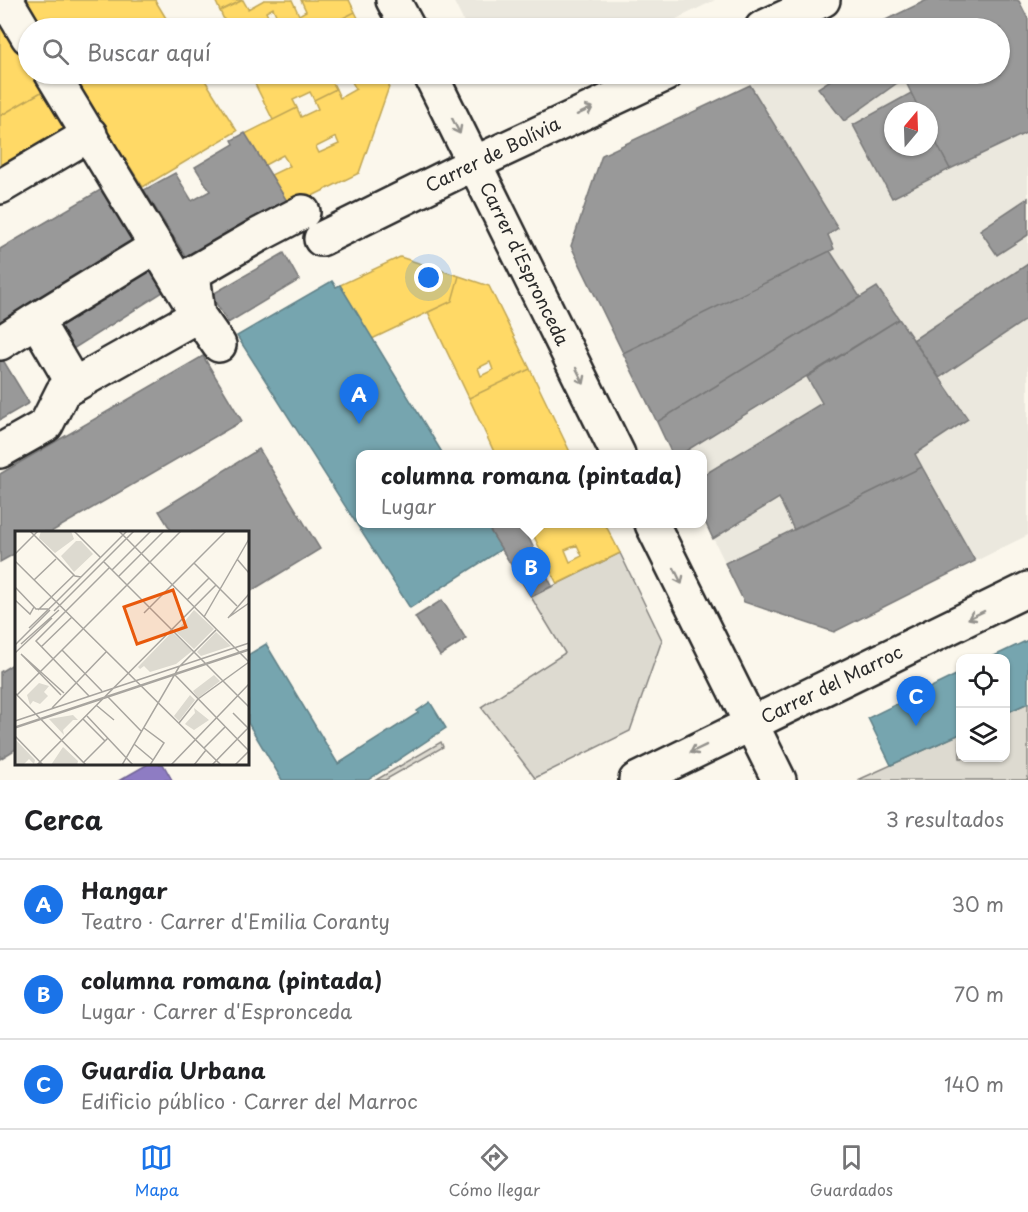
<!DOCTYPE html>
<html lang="es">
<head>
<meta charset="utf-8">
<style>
  :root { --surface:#fff; --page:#f2f2f2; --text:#202124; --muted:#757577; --line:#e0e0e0; --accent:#1a73e8 }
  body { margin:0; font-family:"Playpen Sans",sans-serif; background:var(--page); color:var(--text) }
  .controls { position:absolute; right:18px; bottom:18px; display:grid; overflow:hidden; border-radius:12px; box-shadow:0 2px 4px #0004 }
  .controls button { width:54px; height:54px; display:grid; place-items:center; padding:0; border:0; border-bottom:2px solid var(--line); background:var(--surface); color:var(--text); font:30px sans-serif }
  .compass { position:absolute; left:884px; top:102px; width:54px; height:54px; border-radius:50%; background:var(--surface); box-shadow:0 2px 4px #0004; rotate:19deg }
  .you { position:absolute; left:429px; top:278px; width:21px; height:21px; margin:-15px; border:4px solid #fff; border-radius:50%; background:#1a73e8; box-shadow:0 0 0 9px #1a73e833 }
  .badge { display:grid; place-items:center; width:39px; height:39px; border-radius:50%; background:var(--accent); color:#fff; font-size:20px; font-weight:700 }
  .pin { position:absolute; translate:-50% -50px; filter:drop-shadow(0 2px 3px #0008) }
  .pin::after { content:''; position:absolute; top:32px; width:21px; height:18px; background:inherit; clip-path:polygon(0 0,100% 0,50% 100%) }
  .popup { position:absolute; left:356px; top:450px; width:351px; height:78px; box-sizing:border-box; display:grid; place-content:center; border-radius:12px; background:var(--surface); filter:drop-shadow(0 2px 4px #0005); font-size:20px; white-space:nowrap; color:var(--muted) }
  .popup b { font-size:22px; color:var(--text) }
  .popup::after { content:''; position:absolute; left:50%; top:100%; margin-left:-12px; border:12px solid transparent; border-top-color:var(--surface) }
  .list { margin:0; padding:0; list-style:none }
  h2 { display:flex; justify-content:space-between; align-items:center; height:78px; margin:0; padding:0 24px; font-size:26px }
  h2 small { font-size:20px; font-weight:400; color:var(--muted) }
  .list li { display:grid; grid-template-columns:39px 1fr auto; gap:18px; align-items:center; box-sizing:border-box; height:90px; padding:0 24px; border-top:2px solid var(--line) }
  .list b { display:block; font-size:22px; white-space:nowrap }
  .list p { margin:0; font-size:20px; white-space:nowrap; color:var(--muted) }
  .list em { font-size:20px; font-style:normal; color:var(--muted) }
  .icon { flex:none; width:33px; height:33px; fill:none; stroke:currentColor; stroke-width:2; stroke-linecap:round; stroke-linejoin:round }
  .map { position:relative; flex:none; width:1028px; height:780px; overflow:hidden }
  .search { position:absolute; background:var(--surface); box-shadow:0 2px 4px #0004; left:18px; right:18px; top:18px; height:66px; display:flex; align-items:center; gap:15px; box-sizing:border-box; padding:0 21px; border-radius:33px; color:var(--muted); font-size:22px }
  .sheet { height:348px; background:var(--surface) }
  nav { display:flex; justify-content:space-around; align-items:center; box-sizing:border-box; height:84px; border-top:2px solid var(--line); background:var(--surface); font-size:16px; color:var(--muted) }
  nav a { display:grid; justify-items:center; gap:3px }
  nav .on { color:var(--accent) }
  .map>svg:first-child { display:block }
  .built { fill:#ebe8de; fill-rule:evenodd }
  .green { fill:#dddad0; stroke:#84827e; stroke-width:1.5 }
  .homes { fill:#ffd966; stroke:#bfa554; stroke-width:1.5; fill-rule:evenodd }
  .offices { fill:#8e7cc3; stroke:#706495; stroke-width:1.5 }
  .public { fill:#76a5af; stroke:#608087; stroke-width:1.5 }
  .industry { fill:#999; stroke:#787878; stroke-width:1.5 }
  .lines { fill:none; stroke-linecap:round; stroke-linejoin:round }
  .minor-casing { stroke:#2b2b2b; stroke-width:38 }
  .minor { stroke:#fbf7ec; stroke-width:33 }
  .oneway { stroke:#93918c }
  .labels { text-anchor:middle; stroke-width:6; stroke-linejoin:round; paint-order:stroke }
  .street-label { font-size:18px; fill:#2b2b2b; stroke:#fbf7ec }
  .inset-road { fill:none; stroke:#a8a59f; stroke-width:1.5 }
  .view { fill:#e8590c; fill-opacity:0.15; stroke:#e8590c; stroke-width:3 }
  .inset-edge { fill:none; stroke:#2b2b2b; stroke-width:3 }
</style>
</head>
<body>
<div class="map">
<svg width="1028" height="780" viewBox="0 0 1028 780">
  <rect width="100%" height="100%" fill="#fbf7ec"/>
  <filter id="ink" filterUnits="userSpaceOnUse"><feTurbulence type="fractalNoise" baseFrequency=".0167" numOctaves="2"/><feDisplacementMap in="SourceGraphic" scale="12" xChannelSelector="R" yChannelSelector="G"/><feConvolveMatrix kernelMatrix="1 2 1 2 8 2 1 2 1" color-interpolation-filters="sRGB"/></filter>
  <g filter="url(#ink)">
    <path class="built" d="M 453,0 L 715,0 L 658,28 L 467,28 Z
      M 927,0 L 1017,0 L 1019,1 L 1028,19 L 1028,535 L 834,632 L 744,602 L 702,515 L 702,454 L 672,454 L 571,246 L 602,155 L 773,74 L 1000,74 L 1000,28 L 868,28 ZM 893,111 L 929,111 L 929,147 L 893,147 Z"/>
    <path class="green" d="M 620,553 L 662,640 L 630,731 L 535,778 L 481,707 L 565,653 L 531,597 Z
      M 1028,703 L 1028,780 L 858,780 L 960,734 L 960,758 L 1006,758 L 1006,713 Z
      M 441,742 L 443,747 L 385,780 L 376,780 Z"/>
    <path class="homes" d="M 22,0 L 155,0 L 172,28 L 41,28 Z
      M 215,0 L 243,0 L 220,11 Z
      M 243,0 L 248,9 L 264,0 L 292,0 L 299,15 L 306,11 L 301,0 L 349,0 L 355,12 L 325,27 L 321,19 L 304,27 L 305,28 L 228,28 L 220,11 ZM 273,8 L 280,24 L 273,27 L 266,12 Z
      M 355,12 L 363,28 L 326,28 L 325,27 Z
      M 0,21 L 28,67 L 28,74 L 32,74 L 43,91 L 0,116 Z
      M 70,74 L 201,74 L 237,131 L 143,187 Z
      M 250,74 L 295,74 L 300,82 L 307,79 L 305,74 L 347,74 L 332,81 L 336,89 L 314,100 L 310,92 L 293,100 L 297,108 L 273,120 Z
      M 349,74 L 369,74 L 352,82 Z
      M 369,74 L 385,74 L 390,84 L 359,173 L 290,207 L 271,175 L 290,166 L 283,155 L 265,165 L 245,134 L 297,108 L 301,117 L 318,109 L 314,100 L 336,89 L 340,98 L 356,89 L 352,82 ZM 336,137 L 339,144 L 319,153 L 316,147 Z
      M 43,91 L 67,133 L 0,171 L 0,116 Z
      M 400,257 L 459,276 L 452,301 L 372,339 L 340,285 Z
      M 459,276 L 489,286 L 530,369 L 469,398 L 428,312 L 452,301 ZM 490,362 L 493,370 L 481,376 L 478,368 Z
      M 530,369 L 571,454 L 495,454 L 469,398 Z
      M 528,524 L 605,524 L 620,553 L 557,584 ZM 577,545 L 582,556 L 570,562 L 565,550 Z"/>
    <path class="offices" d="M 148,764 L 163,764 L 172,780 L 120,780 Z"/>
    <path class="public" d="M 332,281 L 336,287 L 340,285 L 443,454 L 360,454 L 360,524 L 486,524 L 502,549 L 410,608 L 237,336 Z
      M 1028,640 L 1028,703 L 1006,713 L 1006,658 L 990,658 Z
      M 266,644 L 338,764 L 418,713 L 417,711 L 430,702 L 446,728 L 368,780 L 282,780 L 248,723 L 248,655 Z
      M 960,673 L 960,734 L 891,765 L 868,718 Z"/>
    <path class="industry" d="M 927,0 L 1017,0 L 1019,1 L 1028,19 L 1028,132 L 950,169 L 929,129 L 929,111 L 920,111 L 902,74 L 1000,74 L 1000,28 L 879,28 L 877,24 Z
      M 840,74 L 902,74 L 904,78 L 844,121 L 818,88 Z
      M 750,85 L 838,228 L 828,235 L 834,249 L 623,353 L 571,246 L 602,155 Z
      M 911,93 L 920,111 L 893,111 L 893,147 L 929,147 L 929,129 L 950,169 L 892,198 L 853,125 Z
      M 245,133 L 290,206 L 186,257 L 144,190 L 175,173 L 192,201 L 210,191 L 195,167 L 234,144 L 232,140 Z
      M 102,189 L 136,246 L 0,325 L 0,249 Z
      M 1028,198 L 1028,235 L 997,255 L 980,230 Z
      M 830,251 L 860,297 L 657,422 L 623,353 Z
      M 284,253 L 299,280 L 228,323 L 211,295 Z
      M 1028,264 L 1028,318 L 939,378 L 913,340 Z
      M 148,265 L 166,290 L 73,349 L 55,320 Z
      M 877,287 L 899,319 L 681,454 L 672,454 L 657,422 Z
      M 899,319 L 968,419 L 915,454 L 922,467 L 794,530 L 779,498 L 713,539 L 702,515 L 702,476 L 822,403 L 807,377 Z
      M 203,356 L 242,421 L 51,532 L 16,532 L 16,553 L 0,562 L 0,474 Z
      M 3,360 L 29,403 L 0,420 L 0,361 Z
      M 259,449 L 320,549 L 248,593 L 248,532 L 172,532 L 159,511 Z
      M 922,467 L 975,561 L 834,632 L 744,602 L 725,563 Z
      M 486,524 L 522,524 L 552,586 L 531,597 Z
      M 442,600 L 466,639 L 440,656 L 415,617 Z
      M 16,662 L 16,749 L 0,759 L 0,672 Z"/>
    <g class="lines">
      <defs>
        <path id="minor" d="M 6,0 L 28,37
          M 393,0 L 408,28
          M 762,28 L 823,0
          M 52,74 L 198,315 L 219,345
          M 430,74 L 618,454
          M 0,187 L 90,134
          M 321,239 L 475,163 L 666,74
          M 36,320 L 157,246
          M 0,343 L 36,320 L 74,385
          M 0,451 L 46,425 L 63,391 L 198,315 L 193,273 L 257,236 L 303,212
          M 652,524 L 779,780
          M 636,780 L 1028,589"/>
      </defs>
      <use href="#minor" class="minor-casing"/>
      <use href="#minor" class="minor"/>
    </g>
    <defs><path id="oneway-shaft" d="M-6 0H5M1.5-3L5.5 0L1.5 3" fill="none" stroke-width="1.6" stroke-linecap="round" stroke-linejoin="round" transform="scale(1.5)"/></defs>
    <g class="oneway">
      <use href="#oneway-shaft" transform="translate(585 111) rotate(-25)"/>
      <use href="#oneway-shaft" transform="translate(456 126) rotate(63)"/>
      <use href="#oneway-shaft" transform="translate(580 376) rotate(64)"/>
      <use href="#oneway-shaft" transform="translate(678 576) rotate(64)"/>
      <use href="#oneway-shaft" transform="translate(976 615) rotate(154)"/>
      <use href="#oneway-shaft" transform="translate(698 749) rotate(154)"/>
    </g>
  </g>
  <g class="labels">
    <g class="street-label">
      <text transform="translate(493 155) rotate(-26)" y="6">Carrer de Bolívia</text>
      <text transform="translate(524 264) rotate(64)" y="6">Carrer d'Espronceda</text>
      <text transform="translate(832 685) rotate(-26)" y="6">Carrer del Marroc</text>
    </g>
  </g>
  <g transform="translate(15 531)">
    <rect width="234" height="234" fill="#fbf7ec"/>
    <path d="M 26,0 L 56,0 L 59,8 L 40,22 L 24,7 ZM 61,10 L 66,10 L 78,23 L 59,41 L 46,25 ZM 179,79 L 199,98 L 179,118 L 161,101 ZM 157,101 L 177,120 L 161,133 L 135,141 L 129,135 L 125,138 L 123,136 ZM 201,101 L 216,115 L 186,125 L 182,121 ZM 199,144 L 205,150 L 183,167 L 178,160 ZM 24,152 L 34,155 L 29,161 L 33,165 L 25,173 L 18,170 L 15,174 L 12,164 ZM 175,164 L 180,169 L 164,190 L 159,185 ZM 179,177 L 194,189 L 179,199 L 170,193 L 180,182 ZM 58,184 L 63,189 L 58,189 L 48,199 L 49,204 L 34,188 ZM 0,208 L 20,229 L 19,233 L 14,228 L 8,234 L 0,234 ZM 48,216 L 63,230 L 62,234 L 36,234 Z" fill="#dddad0"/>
    <path class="inset-road" d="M 15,0 L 60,45 L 66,46M 59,0 L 85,26M 104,0 L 234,131M 0,23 L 23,0M 222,28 L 234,42M 0,30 L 206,234M 89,31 L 234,176M 179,32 L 222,75M 97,39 L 136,0M 104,45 L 149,0M 19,49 L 41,28M 0,56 L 21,78 L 33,78M 0,69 L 15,83 L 19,76M 172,69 L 194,47M 41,71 L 112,0M 23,79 L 59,44M 39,80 L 119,0M 129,82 L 211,0M 189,86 L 234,8M 214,86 L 234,72M 213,87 L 234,63M 14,97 L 41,71M 6,113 L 44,79M 0,114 L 35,79M 26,116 L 57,86M 47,119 L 87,160M 0,122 L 37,87M 6,123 L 46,164M 6,123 L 49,162M 160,144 L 234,220M 0,162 L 71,234M 2,164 L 166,0M 74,165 L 21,110 L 95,36M 93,166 L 127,201M 81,174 L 99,189M 37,177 L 91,121M 218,182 L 233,197M 72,185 L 118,234M 68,188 L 90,210M 0,190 L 234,112M 164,192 L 183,168 L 234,131M 0,196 L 234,118M 0,197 L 234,119M 129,197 L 149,212 L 135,234M 0,205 L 28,234M 119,213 L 138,229M 189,217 L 210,196M 69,231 L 93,207M 22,234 L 201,54M 107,234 L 164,136 L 201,99M 156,234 L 234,153M 179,234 L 191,219M 197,234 L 234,196M 220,234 L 234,220"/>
    <path class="view" d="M 158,59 L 171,96 L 122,113 L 109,76 Z"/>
    <rect width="234" height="234" class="inset-edge"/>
  </g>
</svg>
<div class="controls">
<button><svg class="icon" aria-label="locate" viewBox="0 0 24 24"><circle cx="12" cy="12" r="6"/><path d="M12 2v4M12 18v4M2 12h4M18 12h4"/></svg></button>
<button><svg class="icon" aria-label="layers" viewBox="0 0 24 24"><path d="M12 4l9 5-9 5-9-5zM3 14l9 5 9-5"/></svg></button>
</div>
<svg class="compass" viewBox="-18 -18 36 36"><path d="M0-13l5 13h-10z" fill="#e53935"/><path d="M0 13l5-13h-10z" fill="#757577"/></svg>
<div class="you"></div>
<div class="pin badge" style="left:359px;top:424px">A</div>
<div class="pin badge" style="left:531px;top:597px">B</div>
<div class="popup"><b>columna romana (pintada)</b>Lugar</div>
<div class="pin badge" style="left:916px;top:726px">C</div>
<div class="search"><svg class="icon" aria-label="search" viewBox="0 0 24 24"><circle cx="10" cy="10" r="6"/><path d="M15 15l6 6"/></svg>Buscar aquí</div>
</div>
<section class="sheet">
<h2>Cerca<small>3 resultados</small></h2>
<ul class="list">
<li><span class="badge">A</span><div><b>Hangar</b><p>Teatro · Carrer d'Emilia Coranty</p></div><em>30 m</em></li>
<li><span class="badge">B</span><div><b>columna romana (pintada)</b><p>Lugar · Carrer d'Espronceda</p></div><em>70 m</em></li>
<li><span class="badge">C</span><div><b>Guardia Urbana</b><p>Edificio público · Carrer del Marroc</p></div><em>140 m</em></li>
</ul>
</section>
<nav>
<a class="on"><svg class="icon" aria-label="map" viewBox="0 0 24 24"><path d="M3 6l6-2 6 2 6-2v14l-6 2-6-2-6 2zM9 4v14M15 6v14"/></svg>Mapa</a>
<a><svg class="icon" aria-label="directions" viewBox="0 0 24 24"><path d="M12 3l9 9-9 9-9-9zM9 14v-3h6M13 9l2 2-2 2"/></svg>Cómo llegar</a>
<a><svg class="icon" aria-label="saved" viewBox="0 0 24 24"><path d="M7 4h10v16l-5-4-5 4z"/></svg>Guardados</a>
</nav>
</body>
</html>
